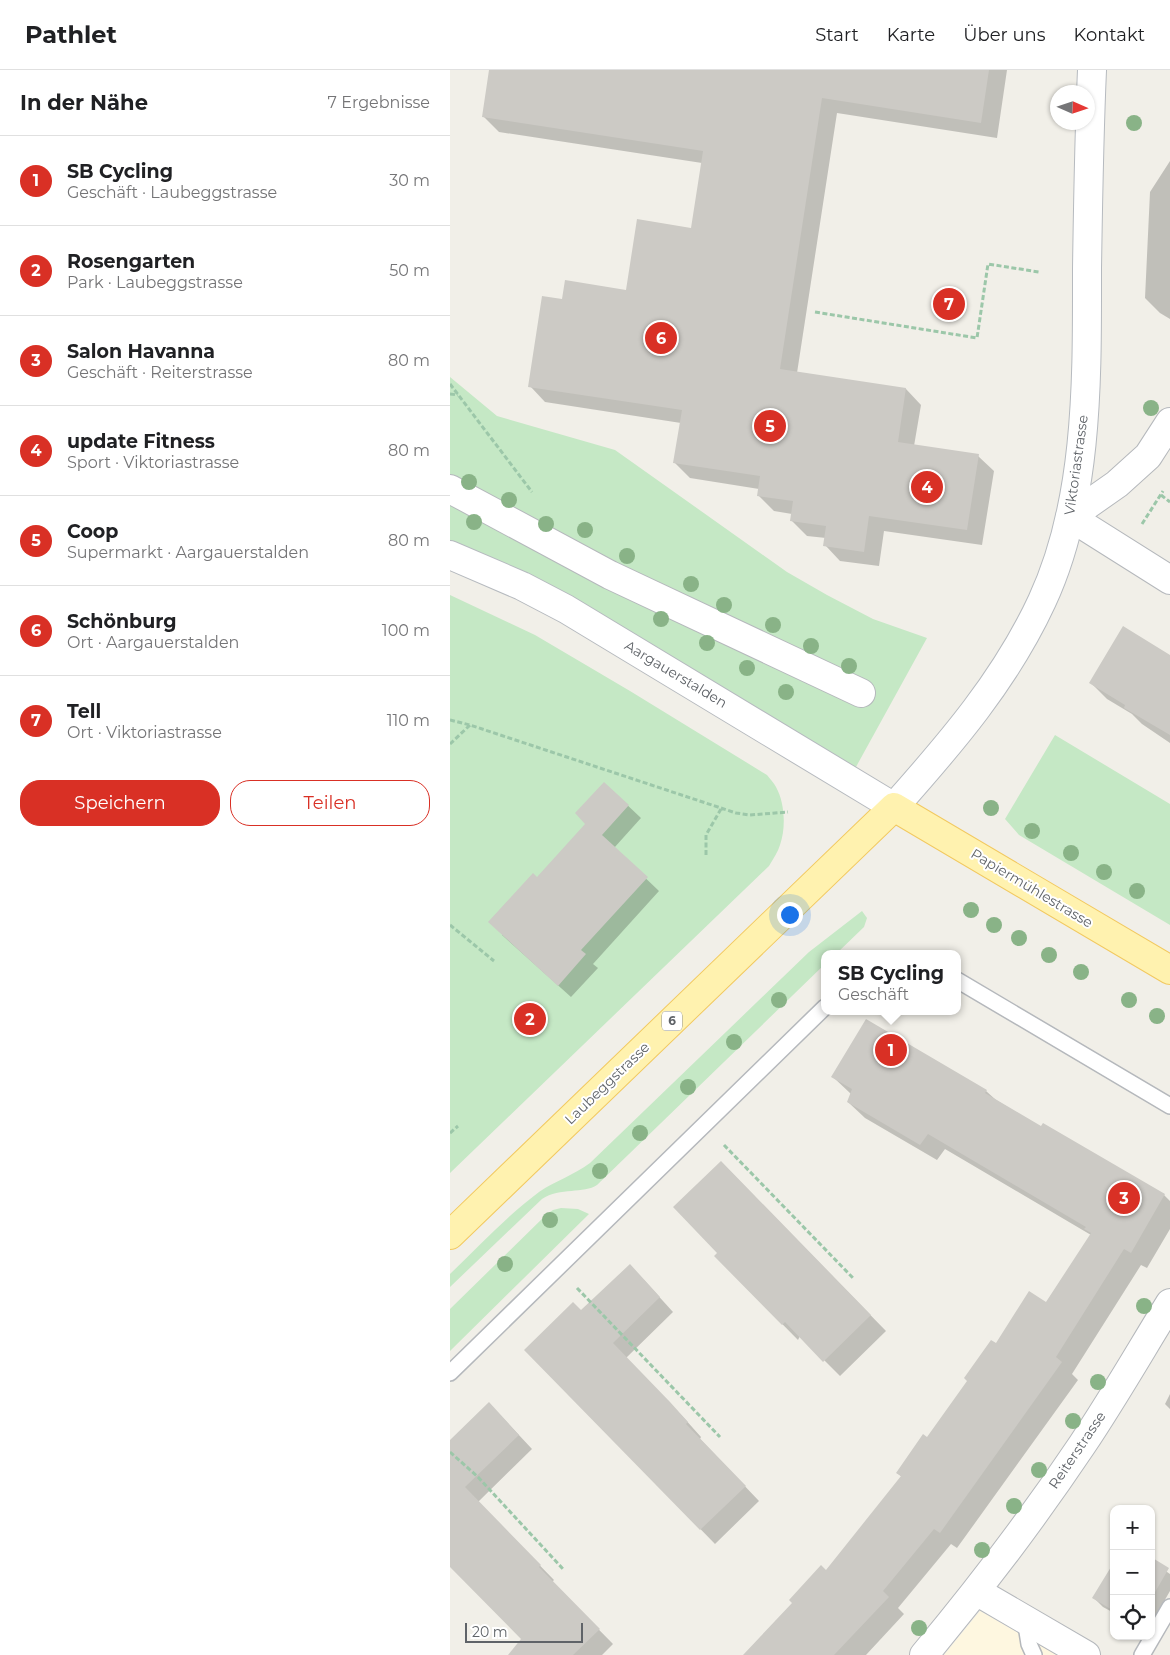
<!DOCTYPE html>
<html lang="de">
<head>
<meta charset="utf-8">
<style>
  :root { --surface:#fff; --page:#f6f6f6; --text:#202124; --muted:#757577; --line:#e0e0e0; --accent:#d93025 }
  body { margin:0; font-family:Montserrat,sans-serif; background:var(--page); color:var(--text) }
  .controls { position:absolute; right:15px; bottom:15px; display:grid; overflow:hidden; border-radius:10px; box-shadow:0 1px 4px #0004 }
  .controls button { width:45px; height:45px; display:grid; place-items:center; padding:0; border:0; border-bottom:1px solid var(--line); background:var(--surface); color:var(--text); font:25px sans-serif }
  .compass { position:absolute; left:600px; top:15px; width:45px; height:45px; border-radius:50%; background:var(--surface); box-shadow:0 1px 4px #0004; rotate:93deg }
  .scale { position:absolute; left:15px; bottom:12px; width:118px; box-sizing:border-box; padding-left:5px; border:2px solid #5f6368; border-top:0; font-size:14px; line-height:18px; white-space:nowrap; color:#5f6368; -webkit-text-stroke:4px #fff; paint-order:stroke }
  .you { position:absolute; left:339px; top:844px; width:18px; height:18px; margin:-12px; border:4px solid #fff; border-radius:50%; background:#1a73e8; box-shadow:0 0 0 8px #1a73e833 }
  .badge { display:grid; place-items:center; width:32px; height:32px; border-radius:50%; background:var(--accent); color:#fff; font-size:16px; font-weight:700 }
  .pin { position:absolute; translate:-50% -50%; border:2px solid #fff; box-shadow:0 1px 5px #0006 }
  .popup { position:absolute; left:371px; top:880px; width:140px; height:65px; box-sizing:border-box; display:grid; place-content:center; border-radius:10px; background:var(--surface); filter:drop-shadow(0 1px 4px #0005); font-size:16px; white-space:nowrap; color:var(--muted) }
  .popup b { font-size:19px; color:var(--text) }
  .popup::after { content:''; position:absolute; left:50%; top:100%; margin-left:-10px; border:10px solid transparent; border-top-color:var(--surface) }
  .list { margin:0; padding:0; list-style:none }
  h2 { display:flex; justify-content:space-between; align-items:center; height:65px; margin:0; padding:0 20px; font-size:21px }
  h2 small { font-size:16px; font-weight:400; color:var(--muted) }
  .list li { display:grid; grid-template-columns:32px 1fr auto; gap:15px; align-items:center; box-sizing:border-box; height:90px; padding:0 20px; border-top:1px solid var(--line) }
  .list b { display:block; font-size:19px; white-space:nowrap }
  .list p { margin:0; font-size:16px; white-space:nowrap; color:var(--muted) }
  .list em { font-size:16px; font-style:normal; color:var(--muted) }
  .actions { display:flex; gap:10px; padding:15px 20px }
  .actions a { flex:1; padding:11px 0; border:1px solid var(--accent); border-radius:20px; text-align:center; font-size:18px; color:var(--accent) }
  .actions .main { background:var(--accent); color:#fff }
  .icon { flex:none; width:28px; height:28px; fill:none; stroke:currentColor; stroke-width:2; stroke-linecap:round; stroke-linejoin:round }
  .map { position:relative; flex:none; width:720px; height:1585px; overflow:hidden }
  header { display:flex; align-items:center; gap:30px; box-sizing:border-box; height:70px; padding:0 25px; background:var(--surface); border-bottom:1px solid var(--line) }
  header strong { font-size:24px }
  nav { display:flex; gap:28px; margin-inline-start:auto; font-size:18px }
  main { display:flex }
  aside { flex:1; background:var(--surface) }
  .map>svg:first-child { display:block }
  .commercial { fill:#fef7e0 }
  .green { fill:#c5e8c5 }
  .shadow { fill:#0003 }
  .building { fill:#cccac5 }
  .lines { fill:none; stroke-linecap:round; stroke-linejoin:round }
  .lane-casing { stroke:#b5b8bc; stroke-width:18 }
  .street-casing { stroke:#b5b8bc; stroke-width:30 }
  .secondary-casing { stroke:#b6babf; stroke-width:30 }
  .primary-casing { stroke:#f2c960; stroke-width:30 }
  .path { stroke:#9cc7a9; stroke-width:3; stroke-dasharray:5 2.5; stroke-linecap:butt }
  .lane { stroke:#fff; stroke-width:15 }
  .street { stroke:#fff; stroke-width:28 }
  .secondary { stroke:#fff; stroke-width:28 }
  .primary { stroke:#fff2af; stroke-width:28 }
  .tree { fill:#89b387 }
  .labels { text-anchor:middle; stroke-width:4; stroke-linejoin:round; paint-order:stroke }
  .shield { fill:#fff; stroke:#8f9295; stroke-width:1 }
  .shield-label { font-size:12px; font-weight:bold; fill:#5f6368 }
  .street-label { font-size:14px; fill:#5f6368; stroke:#fff }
</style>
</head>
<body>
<header>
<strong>Pathlet</strong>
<nav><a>Start</a><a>Karte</a><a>Über uns</a><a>Kontakt</a></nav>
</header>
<main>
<aside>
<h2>In der Nähe<small>7 Ergebnisse</small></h2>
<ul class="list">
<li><span class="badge">1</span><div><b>SB Cycling</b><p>Geschäft · Laubeggstrasse</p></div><em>30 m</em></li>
<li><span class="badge">2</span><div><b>Rosengarten</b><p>Park · Laubeggstrasse</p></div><em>50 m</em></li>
<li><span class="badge">3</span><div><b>Salon Havanna</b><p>Geschäft · Reiterstrasse</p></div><em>80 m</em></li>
<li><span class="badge">4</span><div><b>update Fitness</b><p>Sport · Viktoriastrasse</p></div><em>80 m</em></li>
<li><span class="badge">5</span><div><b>Coop</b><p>Supermarkt · Aargauerstalden</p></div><em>80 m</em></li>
<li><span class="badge">6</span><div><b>Schönburg</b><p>Ort · Aargauerstalden</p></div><em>100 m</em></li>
<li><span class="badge">7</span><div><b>Tell</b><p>Ort · Viktoriastrasse</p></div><em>110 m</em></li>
</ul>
<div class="actions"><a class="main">Speichern</a><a>Teilen</a></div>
</aside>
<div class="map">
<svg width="720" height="1585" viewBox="0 0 720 1585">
  <rect width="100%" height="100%" fill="#f1efe8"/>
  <path class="commercial" d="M 530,1541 L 607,1585 L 494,1585 Z"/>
  <path class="green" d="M 0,307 L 47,346 L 165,380 L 337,502 L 377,525 L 423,549 L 477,568 L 401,706 L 0,481 Z
    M 0,525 L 85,565 L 180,621 L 317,705 C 320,709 324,713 326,717 C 335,733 336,758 330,775 C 328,782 323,789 319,796 L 0,1103 Z
    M 605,665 L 720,734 L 720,855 L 569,765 L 555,749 Z
    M 412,841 L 417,848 L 414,857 L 386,884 L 375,884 L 375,894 L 147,1115 C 134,1124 110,1117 92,1129 L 0,1217 L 0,1204 C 29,1176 57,1146 89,1122 C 105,1111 124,1105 140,1093 L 359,882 Z
    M 111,1138 L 128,1139 L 139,1144 L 0,1281 L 0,1239 L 97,1144 L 103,1140 Z"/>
  <path class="shadow" d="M 40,0 L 557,0 L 547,68 L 387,43 L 347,303 L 456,319 L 471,335 L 464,376 L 528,386 L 544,401 L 532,475 L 434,461 L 429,496 L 390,491 L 375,475 L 376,468 L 357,466 L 341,450 L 342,444 L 324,441 L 308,425 L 309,419 L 240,408 L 225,393 L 231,353 L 95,332 L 80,316 L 113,231 L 177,221 L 242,159 L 252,93 L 49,62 L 33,46 Z
    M 720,91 L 720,249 L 710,243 L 695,228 L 700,122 Z
    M 720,586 L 720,673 L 692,654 L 682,644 L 657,629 L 641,613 Z
    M 154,713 L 191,748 L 164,778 L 209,821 L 143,894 L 148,898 L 121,927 L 52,865 L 87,808 L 137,754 Z
    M 383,1007 L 536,1021 L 546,1030 L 592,1058 L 714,1125 L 720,1131 L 720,1159 L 697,1198 L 691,1195 L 622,1304 L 628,1310 L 507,1478 L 501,1474 L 448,1538 L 454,1544 L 416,1585 L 295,1585 L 376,1501 L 452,1407 L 447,1403 L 477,1369 L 546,1275 L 596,1233 L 641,1165 L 495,1079 L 487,1090 L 415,1048 L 398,1032 L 401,1024 Z
    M 271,1092 L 436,1261 L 390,1306 L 350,1266 L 348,1270 L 265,1186 L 269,1183 Z
    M 194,1210 L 223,1242 L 176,1288 L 234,1348 L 251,1367 L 250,1369 L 309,1431 L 265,1474 L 76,1280 L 131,1242 Z
    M 720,1324 L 720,1339 L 715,1334 Z
    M 53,1348 L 82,1379 L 28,1432 L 104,1510 L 102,1512 L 163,1574 L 152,1585 L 88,1585 L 0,1495 L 0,1371 Z
    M 701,1491 L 720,1504 L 720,1521 L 701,1554 Z
    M 664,1495 L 664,1543 L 653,1537 L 644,1528 Z"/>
  <path class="building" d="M 39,0 L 539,0 L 531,53 L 372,28 L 330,299 L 456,318 L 448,372 L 529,384 L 517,460 L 419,446 L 414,482 L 373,476 L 376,456 L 340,451 L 343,431 L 307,426 L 310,406 L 223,393 L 232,340 L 78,317 L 92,226 L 112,229 L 115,210 L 176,220 L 187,149 L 241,158 L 253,81 L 32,47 Z
    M 673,556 L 720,585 L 720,665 L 674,638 L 675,635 L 639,613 Z
    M 154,712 L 179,735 L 152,765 L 198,807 L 131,880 L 136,884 L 108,916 L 38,852 L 83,803 L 87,807 L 135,754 L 125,743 Z
    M 416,949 L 537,1020 L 535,1023 L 591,1056 L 593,1053 L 715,1124 L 681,1183 L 674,1179 L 606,1287 L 612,1292 L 490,1463 L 484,1459 L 433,1521 L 439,1527 L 384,1585 L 293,1585 L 342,1533 L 339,1530 L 371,1495 L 376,1500 L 451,1406 L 446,1403 L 473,1364 L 477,1367 L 517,1311 L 514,1308 L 541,1270 L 546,1273 L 579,1221 L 596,1232 L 641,1163 L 634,1159 L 636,1157 L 478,1064 L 470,1075 L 397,1032 L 402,1019 L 381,1007 Z
    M 271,1091 L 421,1245 L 373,1292 L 335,1252 L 332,1255 L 264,1186 L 267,1183 L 223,1137 Z
    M 180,1194 L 210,1227 L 163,1273 L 220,1332 L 238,1352 L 236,1354 L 296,1416 L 250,1460 L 74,1280 L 123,1232 L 131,1240 Z
    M 39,1332 L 69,1365 L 15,1417 L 91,1495 L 89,1497 L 150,1559 L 123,1585 L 58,1585 L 71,1569 L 0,1497 L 0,1370 Z
    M 701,1487 L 719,1498 L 704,1524 L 701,1524 Z
    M 664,1492 L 664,1541 L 642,1528 Z"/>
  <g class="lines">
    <defs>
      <path id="lane" d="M 507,910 L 720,1036
        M 0,1303 L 375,937
        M 575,1549 L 579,1574 L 584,1585
        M 692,1585 L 720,1537"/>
      <path id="street" d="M 720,352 L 698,386 L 667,414 L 620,447 L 720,510
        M 0,419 L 160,505 L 411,623
        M 526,1521 L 636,1585
        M 474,1585 C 530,1518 583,1448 632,1375 C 663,1329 691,1280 720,1233"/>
      <path id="secondary" d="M 0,485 L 72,516 L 116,539 L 444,737 C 501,673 556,609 592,531 C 639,430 637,308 637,199 C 638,132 639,66 642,0"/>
      <path id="primary" d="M 0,1165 L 444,737 L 720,900"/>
    </defs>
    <use href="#lane" class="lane-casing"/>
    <use href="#street" class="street-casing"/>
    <use href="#secondary" class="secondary-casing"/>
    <use href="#primary" class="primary-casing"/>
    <path class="path" d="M 365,242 L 527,268 L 538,194 L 589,202
      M 0,314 L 82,422
      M 0,324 L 8,325
      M 711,425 L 720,432
      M 692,454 L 713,421
      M 0,650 L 20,655 L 286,743 L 300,745 L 338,742
      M 0,674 L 20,655
      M 256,785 L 256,765 L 271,739
      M 0,855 L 44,891
      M 0,1063 L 8,1056
      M 274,1075 L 403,1208
      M 127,1218 L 270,1367
      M 0,1382 L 28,1407 L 113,1499"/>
    <use href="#lane" class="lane"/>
    <use href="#street" class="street"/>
    <use href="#secondary" class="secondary"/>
    <use href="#primary" class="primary"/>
  </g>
  <g class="tree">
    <circle cx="684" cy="53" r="8"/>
    <circle cx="701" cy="338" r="8"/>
    <circle cx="19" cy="412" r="8"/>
    <circle cx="59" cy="430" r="8"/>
    <circle cx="24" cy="452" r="8"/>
    <circle cx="96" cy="454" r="8"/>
    <circle cx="135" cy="460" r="8"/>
    <circle cx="177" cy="486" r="8"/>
    <circle cx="241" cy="514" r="8"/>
    <circle cx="274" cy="535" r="8"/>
    <circle cx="211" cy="549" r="8"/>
    <circle cx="323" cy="555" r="8"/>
    <circle cx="257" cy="573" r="8"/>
    <circle cx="361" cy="576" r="8"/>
    <circle cx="399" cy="596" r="8"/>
    <circle cx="297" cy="598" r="8"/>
    <circle cx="336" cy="622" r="8"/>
    <circle cx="541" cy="738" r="8"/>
    <circle cx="582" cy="761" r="8"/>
    <circle cx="621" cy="783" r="8"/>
    <circle cx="654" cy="802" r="8"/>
    <circle cx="687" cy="821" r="8"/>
    <circle cx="521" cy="840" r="8"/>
    <circle cx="544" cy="855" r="8"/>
    <circle cx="569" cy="868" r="8"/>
    <circle cx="599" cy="885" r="8"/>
    <circle cx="631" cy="902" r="8"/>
    <circle cx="329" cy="930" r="8"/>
    <circle cx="679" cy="930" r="8"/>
    <circle cx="707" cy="946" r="8"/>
    <circle cx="284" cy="972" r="8"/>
    <circle cx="238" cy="1017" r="8"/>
    <circle cx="190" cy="1063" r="8"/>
    <circle cx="150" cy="1101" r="8"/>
    <circle cx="100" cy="1150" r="8"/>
    <circle cx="55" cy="1194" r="8"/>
    <circle cx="694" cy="1236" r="8"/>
    <circle cx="648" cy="1312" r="8"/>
    <circle cx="623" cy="1351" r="8"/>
    <circle cx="589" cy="1400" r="8"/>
    <circle cx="564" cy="1436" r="8"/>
    <circle cx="532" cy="1480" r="8"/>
    <circle cx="469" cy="1558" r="8"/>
  </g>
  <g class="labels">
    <rect class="shield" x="212" y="941.5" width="20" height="19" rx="4"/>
    <g class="shield-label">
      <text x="222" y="955">6</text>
    </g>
    <g class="street-label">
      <text transform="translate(626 395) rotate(-82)" y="5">Viktoriastrasse</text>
      <text transform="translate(226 604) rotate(31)" y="5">Aargauerstalden</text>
      <text transform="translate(582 818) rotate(31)" y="5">Papiermühlestrasse</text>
      <text transform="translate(157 1013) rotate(-44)" y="5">Laubeggstrasse</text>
      <text transform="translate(627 1380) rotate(-56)" y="5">Reiterstrasse</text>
    </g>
  </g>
</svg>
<div class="controls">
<button>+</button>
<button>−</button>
<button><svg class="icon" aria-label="locate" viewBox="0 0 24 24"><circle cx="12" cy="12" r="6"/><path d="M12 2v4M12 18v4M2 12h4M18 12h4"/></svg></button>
</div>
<svg class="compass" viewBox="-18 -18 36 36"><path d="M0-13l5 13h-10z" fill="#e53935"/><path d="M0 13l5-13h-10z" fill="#757577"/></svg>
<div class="scale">20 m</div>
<div class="you"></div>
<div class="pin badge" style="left:441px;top:980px">1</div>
<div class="popup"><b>SB Cycling</b>Geschäft</div>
<div class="pin badge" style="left:80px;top:949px">2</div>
<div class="pin badge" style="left:674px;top:1128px">3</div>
<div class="pin badge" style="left:477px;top:417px">4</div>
<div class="pin badge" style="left:320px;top:356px">5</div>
<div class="pin badge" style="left:211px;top:268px">6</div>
<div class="pin badge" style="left:499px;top:234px">7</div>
</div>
</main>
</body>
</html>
